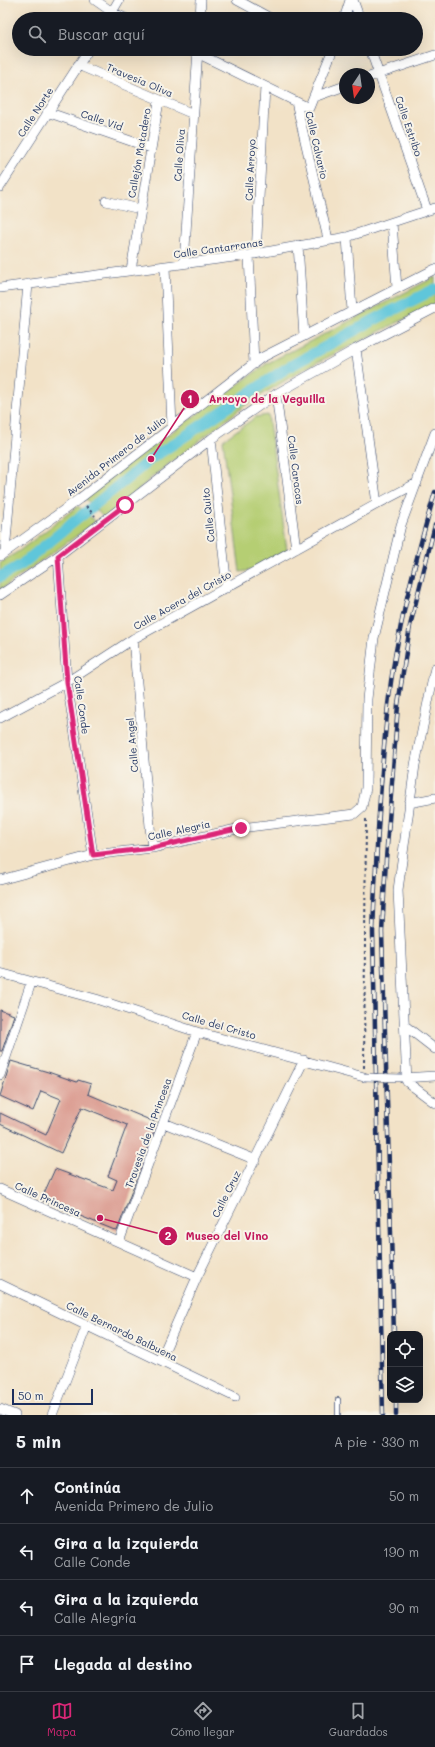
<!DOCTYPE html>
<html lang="es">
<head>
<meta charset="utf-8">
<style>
  :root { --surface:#171b24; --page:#242831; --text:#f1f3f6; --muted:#9ea1a6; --line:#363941; --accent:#db2777 }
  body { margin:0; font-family:Mali,sans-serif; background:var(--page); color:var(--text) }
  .controls { position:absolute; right:12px; bottom:12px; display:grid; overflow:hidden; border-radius:8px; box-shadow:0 4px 16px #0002 }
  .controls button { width:36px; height:36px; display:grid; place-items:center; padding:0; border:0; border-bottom:1px solid var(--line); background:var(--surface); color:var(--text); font:20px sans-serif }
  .compass { position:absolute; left:339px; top:68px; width:36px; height:36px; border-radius:50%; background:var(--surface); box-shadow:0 4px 16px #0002; rotate:193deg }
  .scale { position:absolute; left:12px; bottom:10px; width:81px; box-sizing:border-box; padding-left:4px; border:2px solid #1b2f5e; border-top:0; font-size:11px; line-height:14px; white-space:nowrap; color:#1b2f5e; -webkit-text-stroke:3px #f7f3e8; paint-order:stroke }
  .stop { position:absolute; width:12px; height:12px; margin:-9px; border:3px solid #db2777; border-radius:50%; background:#fff }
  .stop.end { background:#db2777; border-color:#fff; box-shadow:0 1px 4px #0008 }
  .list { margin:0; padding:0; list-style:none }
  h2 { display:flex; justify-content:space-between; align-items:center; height:52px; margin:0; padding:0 16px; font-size:17px }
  h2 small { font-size:13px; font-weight:400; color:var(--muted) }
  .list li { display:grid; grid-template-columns:26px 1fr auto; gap:12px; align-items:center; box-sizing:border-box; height:56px; padding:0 16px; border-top:1px solid var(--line) }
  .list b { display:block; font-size:15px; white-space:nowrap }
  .list p { margin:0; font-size:13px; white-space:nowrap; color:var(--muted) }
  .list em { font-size:13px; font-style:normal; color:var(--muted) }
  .icon { flex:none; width:22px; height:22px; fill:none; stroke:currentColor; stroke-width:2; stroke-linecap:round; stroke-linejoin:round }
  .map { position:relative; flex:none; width:435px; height:1415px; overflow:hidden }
  .search { position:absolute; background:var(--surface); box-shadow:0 4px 16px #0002; left:12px; right:12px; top:12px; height:44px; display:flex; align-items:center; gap:10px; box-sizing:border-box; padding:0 14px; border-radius:22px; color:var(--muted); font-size:15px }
  .sheet { height:276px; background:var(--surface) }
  nav { display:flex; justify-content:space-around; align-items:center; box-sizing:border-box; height:56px; border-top:1px solid var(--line); background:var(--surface); font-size:11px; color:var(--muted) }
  nav a { display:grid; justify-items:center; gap:2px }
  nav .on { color:var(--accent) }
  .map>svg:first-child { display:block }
  .green { fill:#b5ce73; stroke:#687e68 }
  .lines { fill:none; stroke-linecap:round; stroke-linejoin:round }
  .canal { stroke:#5ec6da; stroke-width:11 }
  .building { fill:#dc9e93 }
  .service-casing { stroke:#3b4a6e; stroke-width:6 }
  .minor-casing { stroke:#3b4a6e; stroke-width:10 }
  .path { stroke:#3b4a6e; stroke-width:2; stroke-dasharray:3 3; stroke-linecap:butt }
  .service { stroke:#fff; stroke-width:4.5 }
  .minor { stroke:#fff; stroke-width:9 }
  .rail-casing { stroke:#1b2f5e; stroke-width:4.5 }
  .rail { stroke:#f7f3e8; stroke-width:3; stroke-dasharray:9; stroke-linecap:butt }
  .pedestrian-bridge-casing { stroke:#3b4a6e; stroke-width:8; stroke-linecap:butt }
  .pedestrian-bridge { stroke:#fff; stroke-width:7 }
  .route { stroke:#db2777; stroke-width:5 }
  .labels { text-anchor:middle; stroke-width:4; stroke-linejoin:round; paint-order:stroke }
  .street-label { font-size:10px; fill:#1b2f5e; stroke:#f7f3e8 }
  .leader { fill:none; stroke:#c2185b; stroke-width:1.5 }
  .callout-dot { fill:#c2185b; stroke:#f7f3e8; stroke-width:1.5 }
  .mark-label { font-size:12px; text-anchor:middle; font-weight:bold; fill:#fff }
  .callout-label { font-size:11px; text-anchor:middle; font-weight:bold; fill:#c2185b; stroke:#f7f3e8; stroke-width:4; stroke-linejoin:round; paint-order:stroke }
</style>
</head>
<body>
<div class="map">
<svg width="435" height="1415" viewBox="0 0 435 1415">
  <rect width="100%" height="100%" fill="#f7f3e8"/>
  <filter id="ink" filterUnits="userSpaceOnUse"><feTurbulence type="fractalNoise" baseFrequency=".025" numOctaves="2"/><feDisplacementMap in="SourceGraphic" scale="8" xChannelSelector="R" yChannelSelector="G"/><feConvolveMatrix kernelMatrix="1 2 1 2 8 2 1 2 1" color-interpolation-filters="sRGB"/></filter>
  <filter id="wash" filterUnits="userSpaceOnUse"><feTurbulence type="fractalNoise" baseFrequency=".012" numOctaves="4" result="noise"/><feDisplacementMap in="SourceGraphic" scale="16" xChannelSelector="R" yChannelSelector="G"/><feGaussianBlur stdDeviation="0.9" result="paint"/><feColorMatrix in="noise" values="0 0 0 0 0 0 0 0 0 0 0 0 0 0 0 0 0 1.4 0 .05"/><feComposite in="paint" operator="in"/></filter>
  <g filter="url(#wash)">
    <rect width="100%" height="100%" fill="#f2e2c7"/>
    <path class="green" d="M 435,277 L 435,304 L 304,369 L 247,404 L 153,476 L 106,520 L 83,496 L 268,363 Z
      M 268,415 L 287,550 L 253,570 L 240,572 L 223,440 L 256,417 Z
      M 78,506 L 96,522 L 0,590 L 0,563 L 19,551 Z"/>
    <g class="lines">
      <path class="canal" d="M 0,577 L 21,565 L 151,459 L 287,368 L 372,321 L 435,289"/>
    </g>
    <g id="blocks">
      <path class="building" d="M 0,1010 L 14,1015 L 2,1051 L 0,1051 Z
        M 11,1061 L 48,1072 L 77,1082 L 78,1080 L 91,1084 L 88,1094 L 157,1123 L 117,1231 L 41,1200 L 55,1169 L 113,1190 L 117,1180 L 108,1176 L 127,1125 L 82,1107 L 61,1153 L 0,1124 L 0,1113 L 46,1135 L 61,1099 L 41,1091 L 33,1111 L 0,1096 Z"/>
    </g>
  </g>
  <g filter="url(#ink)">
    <use href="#blocks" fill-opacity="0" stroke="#3b4a6e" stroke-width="1"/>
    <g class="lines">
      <defs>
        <path id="service" d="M 338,1400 L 338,1415"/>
        <path id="minor" d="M 95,0 L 112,12 L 127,19
          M 237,0 L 272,19
          M 353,0 L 360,19
          M 108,19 L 119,0
          M 200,19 L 201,0
          M 344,19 L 350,0
          M 189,49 L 309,108 L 333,49
          M 370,49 L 427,210
          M 78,65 L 193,114
          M 369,77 L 435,55
          M 314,97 L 345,86
          M 296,102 L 328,239
          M 47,112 L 151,148
          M 0,187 L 89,49
          M 106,201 L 140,209
          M 392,223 L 397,288
          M 347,237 L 352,311
          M 298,245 L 304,336
          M 256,254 L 265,87
          M 249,255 L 254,364
          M 184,263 L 198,49
          M 165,267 L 172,426
          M 131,270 L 159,101
          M 0,288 L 249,255 L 347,237 L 435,208
          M 356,349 L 377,504
          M 276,394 L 296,549
          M 211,439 L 227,588
          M 5,552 L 28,284
          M 0,556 L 79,499 L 261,358 L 435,269
          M 58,556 L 67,682 L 93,855
          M 0,595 L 58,556 L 211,439 L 276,394 L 356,349 L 435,308
          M 133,639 L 152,848
          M 435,668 L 415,765 L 398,890 L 407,1082 L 435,1103
          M 0,718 L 67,682 L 133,639 L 377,504 L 417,483
          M 409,803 L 435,798
          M 0,880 L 93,855 L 152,848 L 241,828 L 354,814 L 362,807 L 366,788 L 367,699 L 374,638 L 401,525 L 435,433
          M 0,973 L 96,999 L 197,1032 L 364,1077
          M 404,1025 L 435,1049
          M 0,1075 L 31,983
          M 402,1078 L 435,1076
          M 164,1123 L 256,1160
          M 0,1189 L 197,1277
          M 119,1242 L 197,1032
          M 0,1284 L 235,1397
          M 160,1361 L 197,1277 L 304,1060
          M 0,1409 L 15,1415
          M 52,1415 L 87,1325"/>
      </defs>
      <use href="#service" class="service-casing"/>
      <use href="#minor" class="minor-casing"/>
      <path class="path" d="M 86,506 L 95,516
        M 364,1068 L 366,817"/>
      <use href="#service" class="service"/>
      <use href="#minor" class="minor"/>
      <defs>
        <path id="rail" d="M 394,1334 L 382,932 L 386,859 L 398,705 L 410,626 L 435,525
          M 396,1400 L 396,1415
          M 383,1415 L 373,932 C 376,856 380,780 388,705 C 396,633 415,562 435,492"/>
      </defs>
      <use href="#rail" class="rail-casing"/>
      <use href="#rail" class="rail"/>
      <defs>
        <path id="pedestrian-bridge" d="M 364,1077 L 402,1078"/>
      </defs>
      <use href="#pedestrian-bridge" class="pedestrian-bridge-casing"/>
      <use href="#pedestrian-bridge" class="pedestrian-bridge"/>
    </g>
  </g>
  <g class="lines" filter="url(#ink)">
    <path class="route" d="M 125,505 L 58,556 L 67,682 L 93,855 L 152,848 L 241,828"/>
  </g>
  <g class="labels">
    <g class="street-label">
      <text transform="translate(140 80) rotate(23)" y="4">Travesía Oliva</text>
      <text transform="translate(35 112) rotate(-57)" y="4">Calle Norte</text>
      <text transform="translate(102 120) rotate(19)" y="4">Calle Vid</text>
      <text transform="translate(409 126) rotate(71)" y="4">Calle Estribo</text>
      <text transform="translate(317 145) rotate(77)" y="4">Calle Calvario</text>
      <text transform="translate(139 153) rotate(-80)" y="4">Callejón Matadero</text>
      <text transform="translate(179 155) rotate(-86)" y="4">Calle Oliva</text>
      <text transform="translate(250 170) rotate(-87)" y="4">Calle Arroyo</text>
      <text transform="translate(218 248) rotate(-8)" y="4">Calle Cantarranas</text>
      <text transform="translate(116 456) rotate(-38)" y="4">Avenida Primero de Julio</text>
      <text transform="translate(296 470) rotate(83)" y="4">Calle Caracas</text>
      <text transform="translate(208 515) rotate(-96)" y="4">Calle Quito</text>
      <text transform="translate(182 600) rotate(-29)" y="4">Calle Acera del Cristo</text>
      <text transform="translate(82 705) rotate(82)" y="4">Calle Conde</text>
      <text transform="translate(132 745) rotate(-95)" y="4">Calle Angel</text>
      <text transform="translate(179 830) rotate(-12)" y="4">Calle Alegría</text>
      <text transform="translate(219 1025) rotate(16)" y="4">Calle del Cristo</text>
      <text transform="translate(148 1133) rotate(-70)" y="4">Travesía de la Princesa</text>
      <text transform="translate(226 1194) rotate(-63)" y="4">Calle Cruz</text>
      <text transform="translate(48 1199) rotate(24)" y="4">Calle Princesa</text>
      <text transform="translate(122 1331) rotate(26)" y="4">Calle Bernardo Balbuena</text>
    </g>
  </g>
  <path class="leader" d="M151 459L190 399M100 1218L168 1236"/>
  <g class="callout-dot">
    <circle cx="151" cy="459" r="4"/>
    <circle cx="100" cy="1218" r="4"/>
    <circle cx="190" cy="399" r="10"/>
    <circle cx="168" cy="1236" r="10"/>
  </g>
  <g class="mark-label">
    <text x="190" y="403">1</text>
    <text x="168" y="1240">2</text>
  </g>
  <g class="callout-label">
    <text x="267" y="403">Arroyo de la Veguilla</text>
    <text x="227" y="1240">Museo del Vino</text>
  </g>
</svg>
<div class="controls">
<button><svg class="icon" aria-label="locate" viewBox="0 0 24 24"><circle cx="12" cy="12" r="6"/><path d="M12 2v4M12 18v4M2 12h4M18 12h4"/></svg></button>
<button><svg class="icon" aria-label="layers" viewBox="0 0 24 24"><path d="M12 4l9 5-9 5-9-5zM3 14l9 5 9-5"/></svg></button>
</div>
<svg class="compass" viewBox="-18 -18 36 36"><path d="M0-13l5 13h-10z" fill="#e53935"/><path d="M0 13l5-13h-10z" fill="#9ea1a6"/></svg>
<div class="scale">50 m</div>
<div class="stop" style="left:125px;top:505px"></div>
<div class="stop end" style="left:241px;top:828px"></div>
<div class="search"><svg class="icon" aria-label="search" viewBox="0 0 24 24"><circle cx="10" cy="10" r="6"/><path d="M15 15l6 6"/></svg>Buscar aquí</div>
</div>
<section class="sheet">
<h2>5 min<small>A pie · 330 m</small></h2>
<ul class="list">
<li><svg class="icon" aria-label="ahead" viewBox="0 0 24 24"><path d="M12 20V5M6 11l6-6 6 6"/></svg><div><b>Continúa</b><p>Avenida Primero de Julio</p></div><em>50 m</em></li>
<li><svg class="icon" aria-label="left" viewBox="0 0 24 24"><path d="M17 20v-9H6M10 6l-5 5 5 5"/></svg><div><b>Gira a la izquierda</b><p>Calle Conde</p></div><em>190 m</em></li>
<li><svg class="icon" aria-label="left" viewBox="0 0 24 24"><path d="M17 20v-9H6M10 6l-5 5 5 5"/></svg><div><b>Gira a la izquierda</b><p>Calle Alegría</p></div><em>90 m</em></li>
<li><svg class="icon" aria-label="arrive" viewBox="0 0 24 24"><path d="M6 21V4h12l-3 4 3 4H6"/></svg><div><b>Llegada al destino</b></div></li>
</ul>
</section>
<nav>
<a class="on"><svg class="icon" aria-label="map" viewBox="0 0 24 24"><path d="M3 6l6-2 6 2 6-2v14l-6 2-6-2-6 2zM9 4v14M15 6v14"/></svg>Mapa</a>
<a><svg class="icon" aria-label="directions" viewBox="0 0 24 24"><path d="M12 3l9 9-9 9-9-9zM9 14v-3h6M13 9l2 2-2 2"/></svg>Cómo llegar</a>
<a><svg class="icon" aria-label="saved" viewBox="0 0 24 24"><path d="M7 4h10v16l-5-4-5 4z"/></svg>Guardados</a>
</nav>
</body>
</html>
